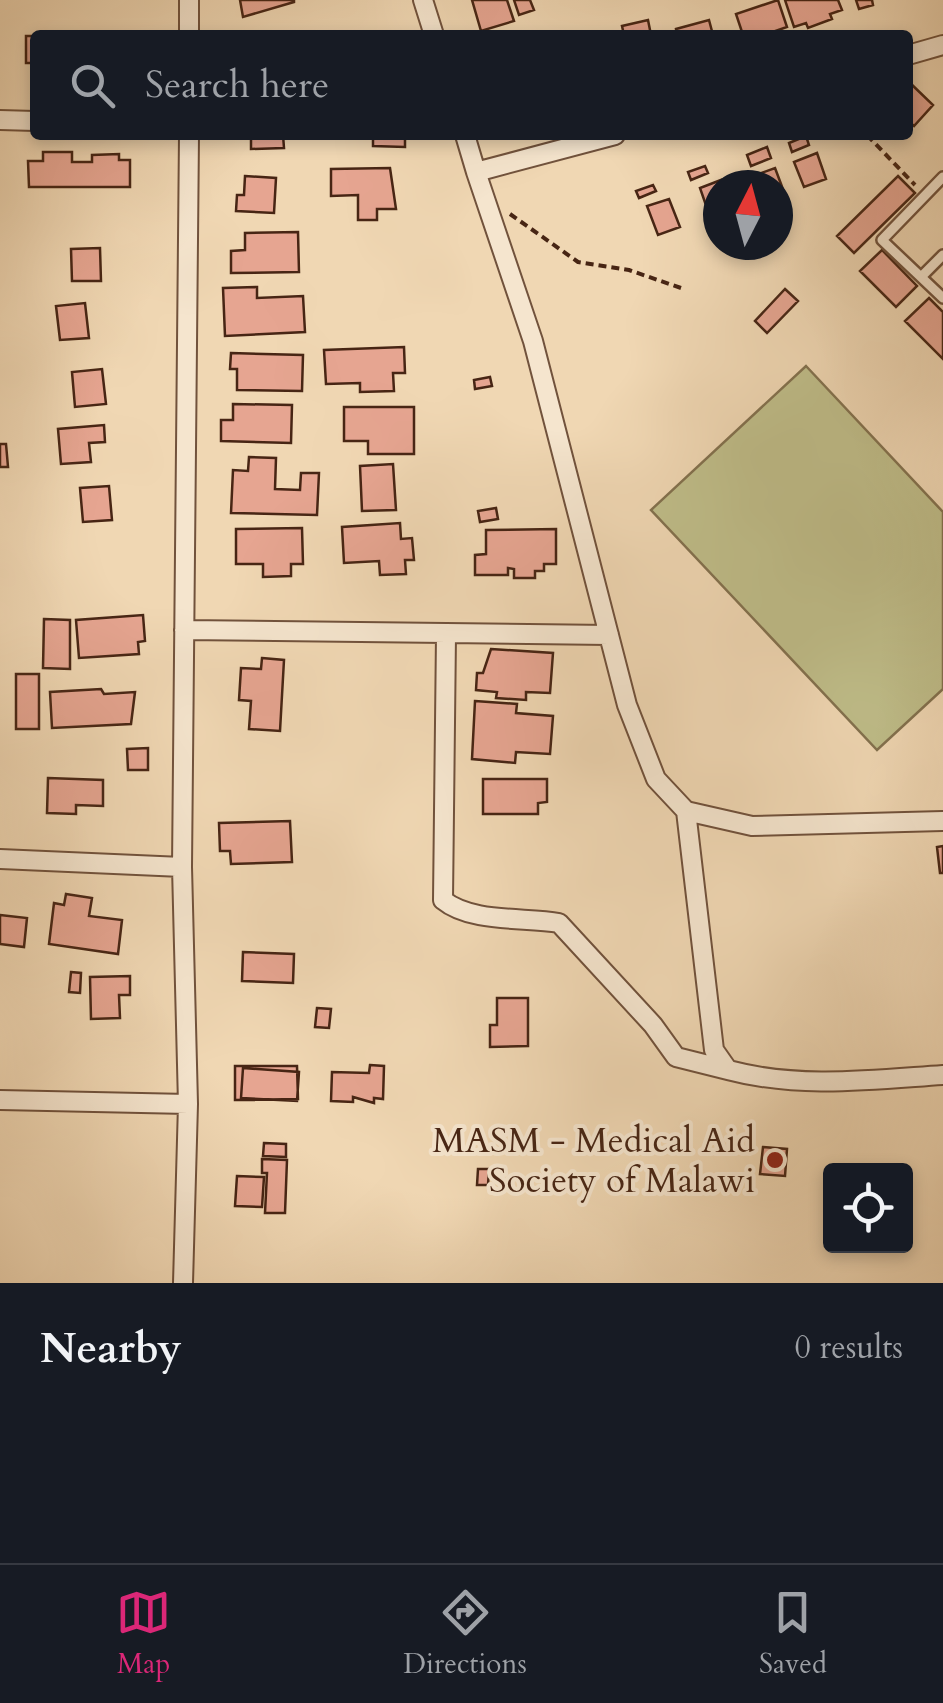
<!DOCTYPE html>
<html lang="en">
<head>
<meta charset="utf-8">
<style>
  :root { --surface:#171b24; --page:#242831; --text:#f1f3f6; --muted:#9ea1a6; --line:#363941; --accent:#db2777 }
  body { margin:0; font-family:Cardo,serif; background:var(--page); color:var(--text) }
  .controls { position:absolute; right:30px; bottom:30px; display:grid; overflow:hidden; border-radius:10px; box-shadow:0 5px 15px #0003 }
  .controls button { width:90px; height:90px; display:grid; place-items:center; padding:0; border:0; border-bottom:2px solid var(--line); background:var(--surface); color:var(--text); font:50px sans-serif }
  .compass { position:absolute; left:703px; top:170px; width:90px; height:90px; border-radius:50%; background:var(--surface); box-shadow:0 5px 15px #0003; rotate:6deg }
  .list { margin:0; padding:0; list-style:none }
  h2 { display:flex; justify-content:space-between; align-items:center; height:130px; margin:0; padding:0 40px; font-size:42px }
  h2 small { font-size:32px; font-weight:400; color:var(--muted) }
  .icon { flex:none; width:55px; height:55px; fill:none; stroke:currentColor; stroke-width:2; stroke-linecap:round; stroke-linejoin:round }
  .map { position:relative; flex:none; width:943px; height:1283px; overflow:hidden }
  .search { position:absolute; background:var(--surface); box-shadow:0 5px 15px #0003; left:30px; right:30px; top:30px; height:110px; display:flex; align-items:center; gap:25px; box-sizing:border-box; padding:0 35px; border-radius:10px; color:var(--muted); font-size:38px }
  .sheet { height:280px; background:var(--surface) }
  nav { display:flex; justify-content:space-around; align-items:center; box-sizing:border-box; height:140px; border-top:2px solid var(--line); background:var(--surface); font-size:28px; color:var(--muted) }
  nav a { display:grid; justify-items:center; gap:5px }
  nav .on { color:var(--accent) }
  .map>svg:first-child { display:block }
  .green { fill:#bfbd89; stroke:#83714e; stroke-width:2.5 }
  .building { fill:#e6a591; stroke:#472514; stroke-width:2.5 }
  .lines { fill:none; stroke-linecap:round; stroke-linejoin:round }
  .service-casing { stroke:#71523c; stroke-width:14 }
  .minor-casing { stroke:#71523c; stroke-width:22 }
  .path { stroke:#472514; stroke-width:4; stroke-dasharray:8 5; stroke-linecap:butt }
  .service { stroke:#f5e5ce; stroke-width:9 }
  .minor { stroke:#f5e5ce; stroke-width:18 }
  .poi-dot { fill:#8f2418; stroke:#f5e5ce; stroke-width:4 }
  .labels { text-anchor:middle; stroke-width:8; stroke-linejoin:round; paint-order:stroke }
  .poi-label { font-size:35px; fill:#472514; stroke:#f5e5ce; text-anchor:end }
</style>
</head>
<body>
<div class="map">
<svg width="943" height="1283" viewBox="0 0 943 1283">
  <rect width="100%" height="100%" fill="#f0d7b3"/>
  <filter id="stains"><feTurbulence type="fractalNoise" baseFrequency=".002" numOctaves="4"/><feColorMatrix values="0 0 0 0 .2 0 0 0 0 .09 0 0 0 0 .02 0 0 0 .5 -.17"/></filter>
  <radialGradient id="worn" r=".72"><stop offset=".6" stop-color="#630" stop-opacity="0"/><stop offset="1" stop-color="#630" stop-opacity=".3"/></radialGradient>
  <path class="green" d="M 806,366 L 943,512 L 943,689 L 877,750 L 651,510 Z"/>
  <path class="building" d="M 240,0 L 294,0 L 294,2 L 243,17 Z
    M 472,0 L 507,0 L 514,21 L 481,31 Z
    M 514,0 L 530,0 L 534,10 L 519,15 Z
    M 778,0 L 787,27 L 764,35 L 743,35 L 736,14 Z
    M 785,0 L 838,0 L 842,10 L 830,14 L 832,19 L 808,28 L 806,23 L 794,27 Z
    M 856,0 L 872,0 L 873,5 L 859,9 Z
    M 648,20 L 651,35 L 624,35 L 622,26 Z
    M 709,20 L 713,35 L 677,35 L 676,29 Z
    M 26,36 L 35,36 L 35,63 L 26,63 Z
    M 908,81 L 933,105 L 914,126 L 908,121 Z
    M 251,135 L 283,135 L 284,148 L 251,149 Z
    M 373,135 L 405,135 L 405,147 L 373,146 Z
    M 806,136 L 809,145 L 792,152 L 789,143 Z
    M 767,147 L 771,158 L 751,166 L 747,155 Z
    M 43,152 L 72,152 L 72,162 L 92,162 L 92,155 L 119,154 L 119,160 L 130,160 L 130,187 L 29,187 L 28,161 L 43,161 Z
    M 817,153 L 826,179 L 804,187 L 794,162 Z
    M 705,166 L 708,173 L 691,180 L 688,172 Z
    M 390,168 L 396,209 L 377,209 L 377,220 L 358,220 L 358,195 L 331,196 L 331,169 Z
    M 775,168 L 784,192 L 778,195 L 778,185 L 757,185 L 753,176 Z
    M 245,176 L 276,178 L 274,213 L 236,211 L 237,195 L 244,195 Z
    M 898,176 L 915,193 L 854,253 L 837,236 Z
    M 721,180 L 718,214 L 710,217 L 700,188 Z
    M 653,185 L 656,191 L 639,198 L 636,191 Z
    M 669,199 L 680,227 L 658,235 L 647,206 Z
    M 298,232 L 299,272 L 231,273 L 231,251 L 245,250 L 245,233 Z
    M 100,248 L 101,281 L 72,281 L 71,249 Z
    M 882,250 L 917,286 L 896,307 L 860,271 Z
    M 257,287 L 257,298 L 303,296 L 305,332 L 225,336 L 223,288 Z
    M 785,289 L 798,301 L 767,333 L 755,321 Z
    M 929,298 L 943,312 L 943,359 L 905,321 Z
    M 85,303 L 89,338 L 60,340 L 56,306 Z
    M 404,347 L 405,373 L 393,373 L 394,391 L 360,392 L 360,383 L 326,384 L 324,350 Z
    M 231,353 L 303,355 L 302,391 L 237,390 L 237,369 L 230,369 Z
    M 102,369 L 106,404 L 75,407 L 72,372 Z
    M 490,377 L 492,386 L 475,389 L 474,380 Z
    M 233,404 L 292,405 L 291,443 L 221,441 L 221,420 L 233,420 Z
    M 344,407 L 414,407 L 414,454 L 368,454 L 368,441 L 344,441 Z
    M 104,425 L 105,442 L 89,443 L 91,462 L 61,464 L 58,429 Z
    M 0,444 L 6,444 L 8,467 L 0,467 Z
    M 249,457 L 276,458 L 275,489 L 300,490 L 301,473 L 319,473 L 317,515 L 231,513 L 233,470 L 248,471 Z
    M 393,464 L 396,510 L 362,511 L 360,466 Z
    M 109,486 L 112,520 L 83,522 L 80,488 Z
    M 496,508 L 498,519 L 480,522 L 478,511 Z
    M 400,523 L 401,539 L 412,538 L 414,560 L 405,560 L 406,574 L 380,575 L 379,561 L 344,563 L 342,527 Z
    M 302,528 L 303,564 L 291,564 L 291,576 L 263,577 L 263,564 L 236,564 L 236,529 Z
    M 556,529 L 556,564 L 544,564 L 544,571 L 535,571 L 535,578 L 514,578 L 514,569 L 508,568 L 508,575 L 475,575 L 475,555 L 486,554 L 486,530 Z
    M 143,615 L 145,641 L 138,642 L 139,654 L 79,658 L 76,620 Z
    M 44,619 L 70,620 L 70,669 L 43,668 Z
    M 491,649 L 553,653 L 550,693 L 526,692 L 526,700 L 496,698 L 497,692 L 476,690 L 477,673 L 483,673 Z
    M 262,658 L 284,660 L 280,731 L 249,729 L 251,701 L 239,700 L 241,668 L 261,669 Z
    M 16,674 L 39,674 L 39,729 L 16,729 Z
    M 101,689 L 104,694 L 135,692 L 131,724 L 52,728 L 50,692 Z
    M 475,701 L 517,704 L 516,713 L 553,716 L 550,754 L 516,752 L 515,763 L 472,759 Z
    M 148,748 L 148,770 L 128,770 L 127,749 Z
    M 48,778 L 103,780 L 103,806 L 76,805 L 76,814 L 47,813 Z
    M 483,779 L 547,779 L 547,802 L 538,803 L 538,814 L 483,814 Z
    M 290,821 L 292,862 L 231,864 L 230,851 L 220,851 L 219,823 Z
    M 943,846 L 943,873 L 940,873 L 937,847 Z
    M 66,894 L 92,898 L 89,916 L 122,920 L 118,954 L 49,944 L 54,903 L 64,905 Z
    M 0,915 L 27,918 L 24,947 L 0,944 Z
    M 243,952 L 294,954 L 293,983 L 242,981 Z
    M 71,972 L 81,973 L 80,993 L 69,992 Z
    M 130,976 L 130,995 L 119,995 L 120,1018 L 91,1019 L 90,977 Z
    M 497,998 L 528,998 L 528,1046 L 490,1047 L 490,1025 L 497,1025 Z
    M 317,1008 L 331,1009 L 329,1028 L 315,1027 Z
    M 370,1065 L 384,1066 L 383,1099 L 374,1098 L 374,1103 L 353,1097 L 353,1102 L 331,1101 L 332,1072 L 369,1073 Z
    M 235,1066 L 297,1066 L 298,1099 L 235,1100 Z
    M 243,1068 L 299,1072 L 297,1101 L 241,1098 Z
    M 264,1143 L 286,1144 L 286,1157 L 263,1156 Z
    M 763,1147 L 787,1149 L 785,1176 L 760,1174 Z
    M 262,1159 L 287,1160 L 285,1213 L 265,1213 L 267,1173 L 262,1173 Z
    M 478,1169 L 489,1169 L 488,1185 L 477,1185 Z
    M 237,1176 L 264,1177 L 262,1207 L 235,1206 Z"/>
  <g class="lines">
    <defs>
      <path id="service" d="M 943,177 L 882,240 L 943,298
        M 921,277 L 943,255"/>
      <path id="minor" d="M 189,0 L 189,35
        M 423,0 L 434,35
        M 908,55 L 943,45
        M 0,120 L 35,121
        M 465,135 L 476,172 L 615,135
        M 476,172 L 533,341 L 627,705 L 656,779 L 686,811 L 752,826 L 943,821
        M 184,630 L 609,635
        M 446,635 L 443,900 C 471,923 524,917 559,923 L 653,1025 L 676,1057 L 728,1070
        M 686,811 L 714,1050 L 728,1070 C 800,1089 870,1080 943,1075
        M 0,859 L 182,867
        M 0,1100 L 188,1104
        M 183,1283 L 188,1104 L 182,867 L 189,135"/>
    </defs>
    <use href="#service" class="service-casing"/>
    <use href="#minor" class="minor-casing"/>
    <path class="path" d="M 867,135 L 915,185
      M 510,214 L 578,262 L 629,270 L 681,288"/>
    <use href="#service" class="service"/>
    <use href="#minor" class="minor"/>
  </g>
  <circle class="poi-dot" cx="775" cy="1160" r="10"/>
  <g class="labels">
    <g class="poi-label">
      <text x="755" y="1152">MASM - Medical Aid<tspan x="755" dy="40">Society of Malawi</tspan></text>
    </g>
  </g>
  <rect width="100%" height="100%" filter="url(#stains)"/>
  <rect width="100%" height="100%" fill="url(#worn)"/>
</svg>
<div class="controls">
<button><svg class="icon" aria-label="locate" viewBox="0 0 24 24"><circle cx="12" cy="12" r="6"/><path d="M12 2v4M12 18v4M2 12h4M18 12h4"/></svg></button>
</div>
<svg class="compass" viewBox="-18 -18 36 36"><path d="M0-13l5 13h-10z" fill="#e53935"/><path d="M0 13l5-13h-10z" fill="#9ea1a6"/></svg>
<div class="search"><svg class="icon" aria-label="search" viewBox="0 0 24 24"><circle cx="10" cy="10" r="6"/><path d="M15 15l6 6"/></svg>Search here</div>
</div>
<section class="sheet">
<h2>Nearby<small>0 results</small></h2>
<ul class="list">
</ul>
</section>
<nav>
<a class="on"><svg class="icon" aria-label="map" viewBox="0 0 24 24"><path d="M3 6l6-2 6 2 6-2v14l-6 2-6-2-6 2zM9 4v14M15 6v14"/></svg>Map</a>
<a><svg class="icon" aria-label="directions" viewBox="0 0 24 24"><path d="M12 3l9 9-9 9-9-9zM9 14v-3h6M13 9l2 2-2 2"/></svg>Directions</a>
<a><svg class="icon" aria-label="saved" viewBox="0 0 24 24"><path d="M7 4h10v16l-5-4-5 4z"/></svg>Saved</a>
</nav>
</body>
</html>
